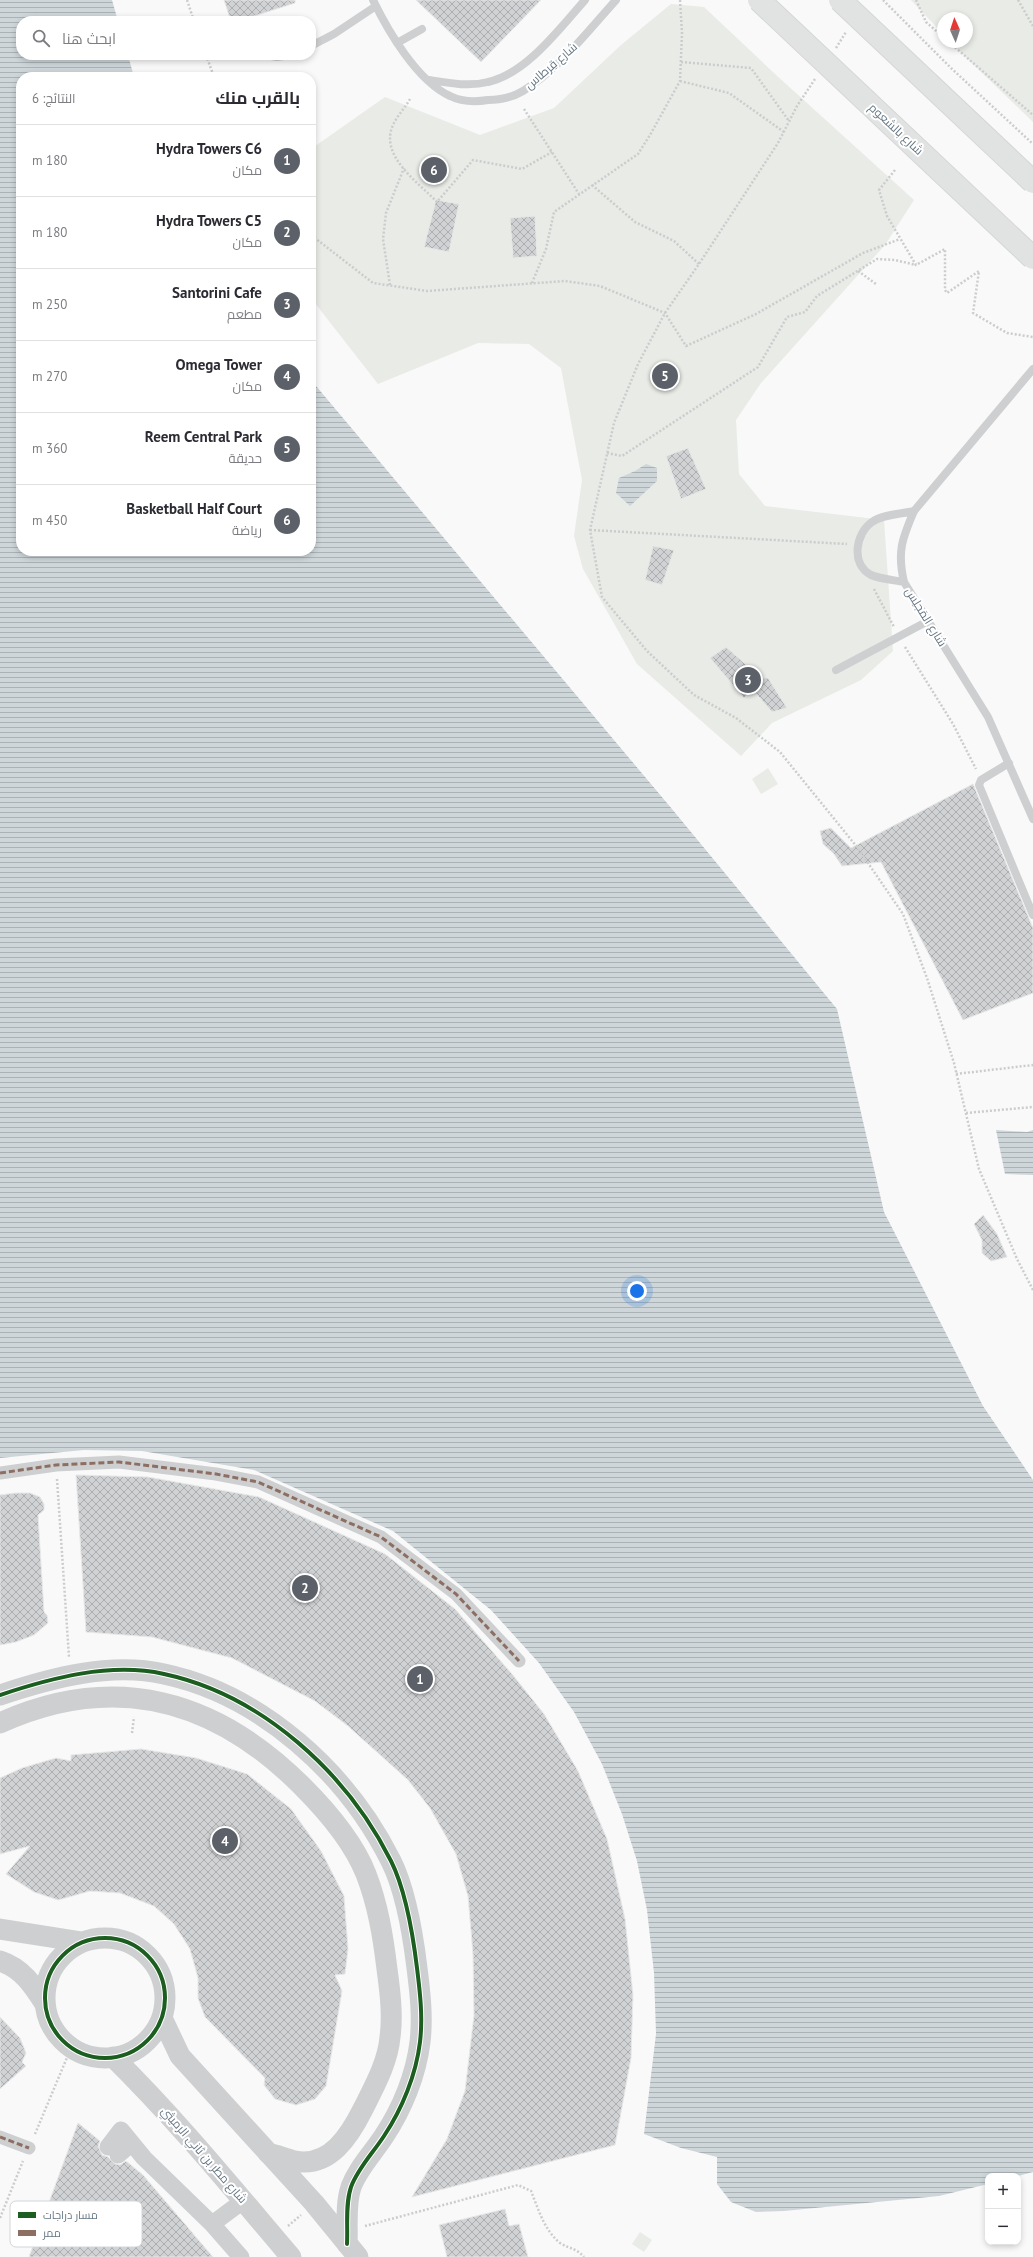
<!DOCTYPE html>
<html lang="ar">
<head>
<meta charset="utf-8">
<style>
  :root { --surface:#fff; --page:#f2f2f3; --text:#2b2b33; --muted:#7c7c81; --line:#e1e1e2; --accent:#5c6169 }
  body { margin:0; font-family:"PT Sans",Cairo,sans-serif; background:var(--page); color:var(--text); direction:rtl }
  .controls { position:absolute; right:12px; bottom:12px; display:grid; overflow:hidden; border-radius:8px; box-shadow:0 2px 6px #0003 }
  .controls button { width:36px; height:36px; display:grid; place-items:center; padding:0; border:0; border-bottom:1px solid var(--line); background:var(--surface); color:var(--text); font:20px sans-serif }
  .compass { position:absolute; left:937px; top:12px; width:36px; height:36px; border-radius:50%; background:var(--surface); box-shadow:0 2px 6px #0003; rotate:357deg }
  .you { position:absolute; left:637px; top:1291px; width:14px; height:14px; margin:-10px; border:3px solid #fff; border-radius:50%; background:#1a73e8; box-shadow:0 0 0 6px #1a73e833 }
  .badge { display:grid; place-items:center; width:26px; height:26px; border-radius:50%; background:var(--accent); color:#fff; font-size:13px; font-weight:700 }
  .pin { position:absolute; translate:-50% -50%; border:2px solid #fff; box-shadow:0 1px 4px #0006 }
  .list { margin:0; padding:0; list-style:none }
  h2 { display:flex; justify-content:space-between; align-items:center; height:52px; margin:0; padding:0 16px; font-size:17px }
  h2 small { font-size:13px; font-weight:400; color:var(--muted) }
  .list li { display:grid; grid-template-columns:26px 1fr auto; gap:12px; align-items:center; box-sizing:border-box; height:72px; padding:0 16px; border-top:1px solid var(--line) }
  .list b { display:block; font-size:15px; white-space:nowrap }
  .list p { margin:0; font-size:13px; white-space:nowrap; color:var(--muted) }
  .list em { font-size:13px; font-style:normal; color:var(--muted) }
  .icon { flex:none; width:22px; height:22px; fill:none; stroke:currentColor; stroke-width:2; stroke-linecap:round; stroke-linejoin:round }
  .map { position:relative; flex:none; width:1033px; height:2257px; overflow:hidden; direction:ltr }
  .search { position:absolute; background:var(--surface); box-shadow:0 2px 6px #0003; left:16px; top:16px; width:300px; height:44px; display:flex; align-items:center; gap:10px; box-sizing:border-box; padding:0 14px; border-radius:16px; color:var(--muted); font-size:15px }
  .panel { position:absolute; background:var(--surface); box-shadow:0 2px 6px #0003; left:16px; top:72px; width:300px; height:484px; border-radius:16px; direction:rtl }
  .map>svg:first-child { display:block }
  .park { fill:#e8ebe6 }
  .water { fill:url(#water-rules) }
  .building { fill:url(#building-cross-hatch); stroke:#e8e8e8 }
  .lines { fill:none; stroke-linecap:round; stroke-linejoin:round }
  .path { stroke:#cbcccd; stroke-width:2.5; stroke-dasharray:2 2; stroke-linecap:butt }
  .service { stroke:#cecfd0; stroke-width:8 }
  .pedestrian { stroke:#cecfd0; stroke-width:13 }
  .minor { stroke:#cecfd0; stroke-width:17 }
  .tertiary { stroke:#cecfd0; stroke-width:21 }
  .secondary-bridge-casing { stroke:#d5d6d7; stroke-width:24; stroke-linecap:butt }
  .secondary-bridge { stroke:#e1e2e2; stroke-width:22 }
  .quiet { stroke:#8d6e63; stroke-width:3; stroke-dasharray:6 3; stroke-linecap:butt }
  .cycleway-casing { stroke:#fff; stroke-width:6 }
  .cycleway { stroke:#1b5e20; stroke-width:4 }
  .labels { text-anchor:middle; stroke-width:4; stroke-linejoin:round; paint-order:stroke }
  .street-label { font-size:12px; fill:#657683; stroke:#fff }
  .key { fill:#fff; stroke:#d1d6da; stroke-width:1 }
  .key-label { font-size:11px; fill:#657683 }
</style>
</head>
<body>
<div class="map">
<svg width="1033" height="2257" viewBox="0 0 1033 2257">
  <defs>
    <pattern id="water-rules" width="6" height="5" patternUnits="userSpaceOnUse"><rect width="6" height="5" fill="#ced6d9"/><path d="M0 2.5h6" fill="none" stroke="#abb2b5"/></pattern>
    <pattern id="building-cross-hatch" width="8" height="8" patternUnits="userSpaceOnUse"><rect width="8" height="8" fill="#d0d2d3"/><path d="M0 0l8 8M0 8l8-8" fill="none" stroke="#acafb1"/></pattern>
  </defs>
  <rect width="100%" height="100%" fill="#f9f9f9"/>
  <path class="park" d="M 911,0 L 1033,0 L 1033,122 L 950,42 L 967,42 L 967,18 L 943,18 L 943,34 Z
    M 671,4 L 704,7 L 775,74 L 914,200 L 885,245 L 761,383 L 736,420 L 739,474 L 765,506 L 884,520 L 893,651 L 861,680 L 772,723 L 741,756 L 637,664 L 583,569 L 574,536 L 582,480 L 561,368 L 529,344 L 478,343 L 378,384 L 311,298 L 311,149 L 385,97 L 480,135 L 554,108 L 621,45 Z
    M 768,768 L 778,784 L 761,794 L 752,779 Z
    M 640,2232 L 652,2240 L 644,2252 L 632,2244 Z"/>
  <path class="water" d="M 0,0 L 112,0 L 118,21 L 21,21 L 21,55 L 128,55 L 134,77 L 21,77 L 21,551 L 311,551 L 311,380 L 672,809 L 837,1009 L 884,1212 L 983,1406 L 1033,1480 L 1033,2172 L 1018,2176 L 988,2176 L 988,2184 L 939,2196 L 784,2211 L 756,2212 L 731,2202 L 717,2184 L 717,2157 L 681,2148 L 644,2134 L 656,2034 L 654,1973 L 647,1910 L 637,1861 L 622,1814 L 602,1764 L 574,1712 L 539,1663 L 491,1610 L 393,1531 L 254,1470 L 142,1451 L 84,1450 L 0,1458 Z
    M 646,464 L 657,468 L 657,481 L 630,506 L 616,493 L 619,478 L 635,471 Z
    M 996,1130 L 1027,1132 L 1033,1130 L 1033,1175 L 1005,1174 Z"/>
  <path class="building" d="M 224,0 L 295,0 L 295,3 L 239,21 L 231,21 Z
    M 416,0 L 541,0 L 481,62 Z
    M 436,200 L 459,204 L 449,252 L 424,247 Z
    M 535,216 L 537,256 L 513,258 L 510,218 Z
    M 688,448 L 706,489 L 681,499 L 666,456 Z
    M 653,546 L 674,550 L 662,585 L 645,580 Z
    M 726,647 L 761,678 L 768,678 L 787,708 L 772,712 L 752,689 L 744,698 L 710,658 Z
    M 973,784 L 1033,928 L 1033,993 L 963,1020 L 881,862 L 842,866 L 834,854 L 823,844 L 820,831 L 831,828 L 851,848 Z
    M 983,1215 L 997,1234 L 1007,1257 L 991,1261 L 982,1253 L 982,1240 L 974,1224 Z
    M 76,1475 L 148,1477 L 259,1497 L 385,1554 L 455,1609 L 512,1674 L 544,1714 L 578,1771 L 607,1839 L 625,1919 L 633,1995 L 631,2058 L 615,2145 L 412,2197 L 447,2139 L 465,2091 L 474,2015 L 473,1954 L 468,1896 L 456,1854 L 430,1808 L 408,1780 L 348,1726 L 315,1701 L 232,1658 L 152,1637 L 86,1632 Z
    M 15,1493 L 30,1493 L 40,1497 L 44,1504 L 44,1510 L 38,1515 L 44,1612 L 47,1615 L 48,1623 L 34,1635 L 16,1642 L 0,1645 L 0,1495 Z
    M 141,1749 L 196,1758 L 247,1774 L 291,1809 L 321,1851 L 344,1896 L 348,1949 L 345,1974 L 335,1975 L 342,1991 L 326,2086 L 315,2099 L 296,2105 L 275,2099 L 264,2085 L 265,2078 L 205,2017 L 198,1998 L 198,1978 L 190,1949 L 174,1924 L 154,1906 L 120,1893 L 90,1891 L 58,1900 L 34,1892 L 6,1874 L 30,1846 L 0,1854 L 0,1778 L 22,1768 L 56,1758 L 71,1761 L 71,1755 Z
    M 0,2017 L 20,2038 L 26,2053 L 22,2062 L 26,2066 L 0,2089 Z
    M 78,2123 L 100,2141 L 98,2146 L 102,2155 L 108,2157 L 115,2164 L 120,2165 L 126,2161 L 143,2175 L 213,2257 L 29,2257 Z
    M 505,2209 L 509,2226 L 519,2224 L 528,2257 L 447,2257 L 439,2225 Z"/>
  <g class="lines">
    <path class="path" d="M 187,0 L 194,21
      M 883,0 L 951,68 L 1033,144
      M 916,0 L 926,22 L 943,37
      M 1018,0 L 1033,26
      M 949,42 L 1033,115
      M 836,48 L 846,32
      M 206,55 L 214,77
      M 681,62 L 751,68 L 789,121
      M 815,79 L 797,106 L 778,143 L 699,264 L 665,313 L 638,364 L 614,423 L 590,530 L 602,597 L 647,651 L 694,695 L 736,718 L 780,752 L 857,847 L 903,914 L 927,978 L 954,1063 L 979,1169 L 1017,1259 L 1033,1290
      M 680,81 L 729,93 L 784,132
      M 410,99 C 405,108 397,116 393,125 C 379,156 418,182 437,202 L 473,160 L 522,169 L 552,152
      M 524,109 L 579,194
      M 895,170 L 879,190 L 887,216 L 916,265 L 945,249 L 945,290 L 947,293 L 979,271 L 973,313 L 1007,333 L 1033,337
      M 592,185 L 635,222 L 674,241 L 699,264
      M 311,235 L 373,283 L 427,291 L 565,281 L 600,286 L 665,313 L 686,346 L 756,314 L 863,253 L 900,239
      M 858,271 L 876,284
      M 532,283 L 546,249 L 554,212 L 638,154 L 650,135 L 680,81 L 682,33 L 680,0
      M 390,285 L 383,239 L 386,213 L 404,168
      M 607,453 L 622,456 L 758,367 L 787,317 L 805,312 L 817,296 L 877,259 L 895,260 L 916,265
      M 590,530 L 847,544
      M 874,589 L 894,627
      M 905,647 L 953,724 L 976,769
      M 956,1074 L 1033,1065
      M 966,1113 L 1033,1107
      M 57,1479 L 69,1657
      M 132,1733 L 134,1717
      M 35,2134 L 71,2048
      M 0,2218 L 23,2161
      M 288,2226 L 301,2215
      M 365,2226 L 518,2185 L 531,2191 C 538,2208 544,2230 560,2243 C 569,2249 575,2247 584,2257"/>
    <path class="service" d="M 373,0 C 388,31 417,81 450,96 C 462,102 475,102 488,100 C 500,100 513,97 523,91 C 560,68 588,31 616,0
      M 397,43 L 422,29
      M 311,46 L 334,34 L 376,6
      M 265,55 L 277,57 L 290,55
      M 429,80 C 448,83 469,87 488,82 C 526,74 560,28 585,0
      M 1033,369 L 914,511 C 902,539 897,552 904,582 L 988,717 L 1033,819
      M 904,582 C 894,580 880,579 871,575 C 850,564 856,533 872,522 C 883,514 902,514 914,511
      M 836,670 L 928,621
      M 1009,763 L 981,780 L 979,785 L 1033,915"/>
    <path class="pedestrian" d="M 0,1473 L 56,1465 L 119,1462 L 216,1474 L 258,1482 L 381,1537 L 456,1594 L 519,1661
      M 0,2137 L 29,2148"/>
    <path class="minor" d="M 108,2147 L 121,2130 L 144,2158 L 212,2224 L 241,2257
      M 118,2155 L 131,2144
      M 212,2224 L 243,2201"/>
    <path class="tertiary" d="M 0,1695 C 51,1678 110,1662 164,1674 C 262,1695 347,1773 391,1861 C 406,1891 413,1935 417,1968 C 420,1992 423,2017 420,2042 C 416,2075 402,2109 384,2136 C 373,2153 358,2168 351,2187 C 345,2205 348,2226 347,2244
      M 0,1723 C 115,1671 216,1700 302,1786 C 327,1811 353,1841 366,1874 C 378,1905 383,1936 387,1969 C 390,1991 393,2015 390,2037 C 388,2062 374,2087 363,2109 C 350,2135 330,2168 295,2161 C 286,2159 277,2155 268,2153
      M 0,1929 L 82,1942
      M45 1998a60 60 0 1 1 120 0a60 60 0 1 1-120 0Z
      M 0,1961 C 22,1968 33,1985 45,2004
      M 162,2018 L 180,2056 L 314,2203 L 358,2257
      M 113,2057 C 177,2120 233,2189 291,2257"/>
    <defs>
      <path id="secondary-bridge" d="M 759,0 L 1033,258
        M 840,0 L 1033,182"/>
    </defs>
    <use href="#secondary-bridge" class="secondary-bridge-casing"/>
    <use href="#secondary-bridge" class="secondary-bridge"/>
    <path class="quiet" d="M 0,1473 L 56,1465 L 119,1462 L 216,1474 L 258,1482 L 381,1537 L 456,1594 L 519,1661
      M 0,2137 L 29,2148"/>
    <defs>
      <path id="cycleway" d="M 0,1695 C 51,1678 110,1662 164,1674 C 262,1695 347,1773 391,1861 C 406,1891 413,1935 417,1968 C 420,1992 423,2017 420,2042 C 416,2075 402,2109 384,2136 C 373,2153 358,2168 351,2187 C 345,2205 348,2226 347,2244
        M45 1998a60 60 0 1 1 120 0a60 60 0 1 1-120 0Z"/>
    </defs>
    <use href="#cycleway" class="cycleway-casing"/>
    <use href="#cycleway" class="cycleway"/>
  </g>
  <g class="labels">
    <g class="street-label">
      <text transform="translate(551 66) rotate(-41)" y="4">شارع قِرطاس</text>
      <text transform="translate(896 129) rotate(43)" y="4">شارع بالشعوم</text>
      <text transform="translate(926 617) rotate(58)" y="4">شارع المَجلِس</text>
      <text transform="translate(204 2155) rotate(49)" y="4">شارع مطر بن ثاني الرميثي</text>
    </g>
  </g>
  <rect x="10" y="2201" width="132" height="46" rx="6" class="key"/>
  <rect x="18" y="2212" width="18" height="6" fill="#1b5e20"/>
  <rect x="18" y="2230" width="18" height="6" fill="#8d6e63"/>
  <g class="key-label">
    <text x="43" y="2219">مسار دراجات</text>
    <text x="43" y="2237">ممر</text>
  </g>
</svg>
<div class="controls">
<button>+</button>
<button>−</button>
</div>
<svg class="compass" viewBox="-18 -18 36 36"><path d="M0-13l5 13h-10z" fill="#e53935"/><path d="M0 13l5-13h-10z" fill="#7c7c81"/></svg>
<div class="you"></div>
<div class="pin badge" style="left:420px;top:1679px">1</div>
<div class="pin badge" style="left:305px;top:1588px">2</div>
<div class="pin badge" style="left:748px;top:680px">3</div>
<div class="pin badge" style="left:225px;top:1841px">4</div>
<div class="pin badge" style="left:665px;top:376px">5</div>
<div class="pin badge" style="left:434px;top:170px">6</div>
<div class="search"><svg class="icon" aria-label="search" viewBox="0 0 24 24"><circle cx="10" cy="10" r="6"/><path d="M15 15l6 6"/></svg>ابحث هنا</div>
<section class="panel">
<h2>بالقرب منك<small>النتائج: 6</small></h2>
<ul class="list">
<li><span class="badge">1</span><div><b>Hydra Towers C6</b><p>مكان</p></div><em>180 m</em></li>
<li><span class="badge">2</span><div><b>Hydra Towers C5</b><p>مكان</p></div><em>180 m</em></li>
<li><span class="badge">3</span><div><b>Santorini Cafe</b><p>مطعم</p></div><em>250 m</em></li>
<li><span class="badge">4</span><div><b>Omega Tower</b><p>مكان</p></div><em>270 m</em></li>
<li><span class="badge">5</span><div><b>Reem Central Park</b><p>حديقة</p></div><em>360 m</em></li>
<li><span class="badge">6</span><div><b>Basketball Half Court</b><p>رياضة</p></div><em>450 m</em></li>
</ul>
</section>
</div>
</body>
</html>
